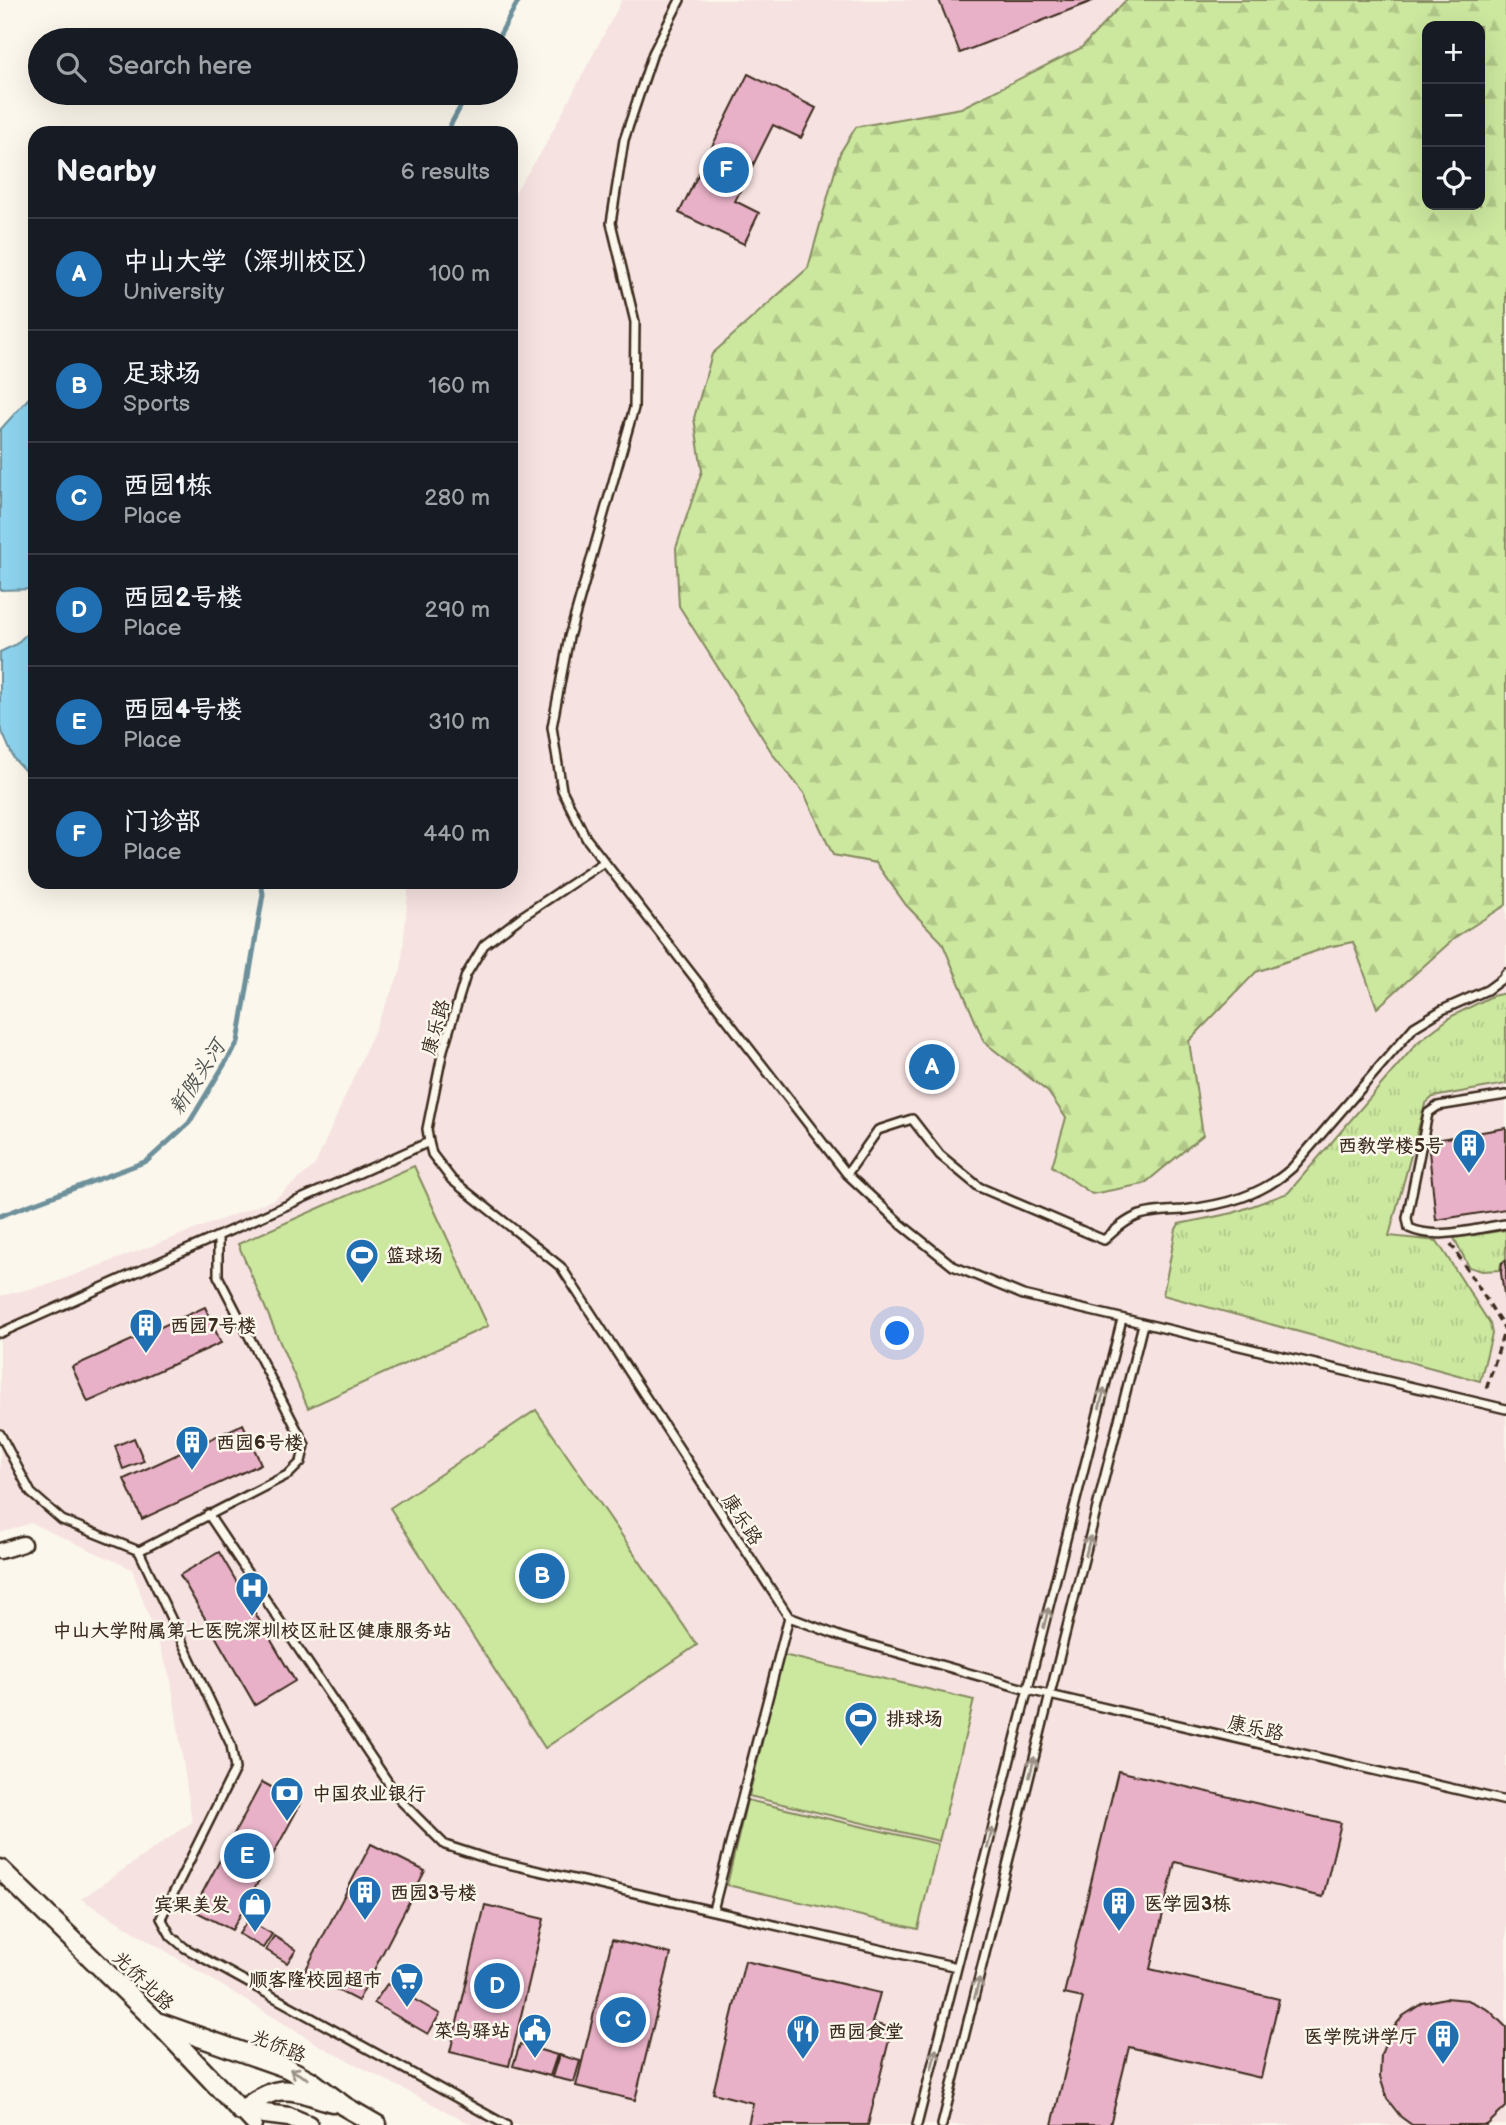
<!DOCTYPE html>
<html lang="en">
<head>
<meta charset="utf-8">
<style>
  :root { --surface:#171b24; --page:#20242c; --text:#f1f3f6; --muted:#9ea1a6; --line:#363941; --accent:#1f6fb2 }
  body { margin:0; font-family:"Balsamiq Sans","LXGW WenKai TC",sans-serif; background:var(--page); color:var(--text) }
  .controls { position:absolute; right:21px; top:21px; display:grid; overflow:hidden; border-radius:14px; box-shadow:0 7px 28px #0002 }
  .controls button { width:63px; height:63px; display:grid; place-items:center; padding:0; border:0; border-bottom:2px solid var(--line); background:var(--surface); color:var(--text); font:35px sans-serif }
  .you { position:absolute; left:898px; top:1334px; width:24px; height:24px; margin:-18px; border:5px solid #fff; border-radius:50%; background:#1a73e8; box-shadow:0 0 0 10px #1a73e833 }
  .badge { display:grid; place-items:center; width:46px; height:46px; border-radius:50%; background:var(--accent); color:#fff; font-size:23px; font-weight:700 }
  .pin { position:absolute; translate:-50% -50%; border:4px solid #fff; box-shadow:0 2px 7px #0006 }
  .list { margin:0; padding:0; list-style:none }
  h2 { display:flex; justify-content:space-between; align-items:center; height:91px; margin:0; padding:0 28px; font-size:30px }
  h2 small { font-size:23px; font-weight:400; color:var(--muted) }
  .list li { display:grid; grid-template-columns:46px 1fr auto; gap:21px; align-items:center; box-sizing:border-box; height:112px; padding:0 28px; border-top:2px solid var(--line) }
  .list b { display:block; font-size:26px; white-space:nowrap }
  .list p { margin:0; font-size:23px; white-space:nowrap; color:var(--muted) }
  .list em { font-size:23px; font-style:normal; color:var(--muted) }
  .icon { flex:none; width:38px; height:38px; fill:none; stroke:currentColor; stroke-width:2; stroke-linecap:round; stroke-linejoin:round }
  .map { position:relative; flex:none; width:1506px; height:2125px; overflow:hidden }
  .search { position:absolute; background:var(--surface); box-shadow:0 7px 28px #0002; left:28px; top:28px; width:490px; height:77px; display:flex; align-items:center; gap:18px; box-sizing:border-box; padding:0 24px; border-radius:38px; color:var(--muted); font-size:26px }
  .panel { position:absolute; background:var(--surface); box-shadow:0 7px 28px #0002; left:28px; top:126px; width:490px; height:763px; border-radius:21px }
  .map>svg:first-child { display:block }
  .built { fill:#f6e2e1; fill-rule:evenodd }
  .grass { fill:url(#grass-tufts); stroke:#84895e; stroke-width:2 }
  .forest { fill:url(#forest-firs); stroke:#84895e; stroke-width:2; fill-rule:evenodd }
  .pitch { fill:#cce89f; stroke:#84895e; stroke-width:2 }
  .water { fill:#8ed4ef; stroke:#6d909b; stroke-width:2 }
  .lines { fill:none; stroke-linecap:round; stroke-linejoin:round }
  .stream { stroke:#6d909b; stroke-width:5 }
  .building { fill:#e9b1c7; stroke:#3b2a1e; stroke-width:2 }
  .service-casing { stroke:#3b2a1e; stroke-width:12 }
  .minor-casing { stroke:#3b2a1e; stroke-width:19 }
  .tertiary-casing { stroke:#3b2a1e; stroke-width:23 }
  .path { stroke:#3b2a1e; stroke-width:3.5; stroke-dasharray:7 5; stroke-linecap:butt }
  .service { stroke:#fbf7ec; stroke-width:7 }
  .minor { stroke:#fbf7ec; stroke-width:14 }
  .tertiary { stroke:#fbf7ec; stroke-width:18 }
  .oneway { stroke:#9b9085 }
  .labels { text-anchor:middle; stroke-width:5; stroke-linejoin:round; paint-order:stroke }
  .street-label { font-size:19px; fill:#3b2a1e; stroke:#fbf7ec }
  .poi-label { font-size:19px; font-weight:bold; fill:#3b2a1e; stroke:#fbf7ec; text-anchor:start }
  .water-label { font-size:21px; font-style:italic; fill:#505452; stroke:#fbf7ec }
</style>
</head>
<body>
<div class="map">
<svg width="1506" height="2125" viewBox="0 0 1506 2125">
  <defs>
    <pattern id="grass-tufts" width="24" height="20" patternUnits="userSpaceOnUse" patternTransform="scale(1.75)"><rect width="24" height="20" fill="#cce89f"/><path d="M3 7l-1-3M5 7V3M7 7l1-3M15 17l-1-3M17 17v-4M19 17l1-3" fill="none" stroke="#b0c788"/></pattern>
    <pattern id="forest-firs" width="22" height="20" patternUnits="userSpaceOnUse" patternTransform="scale(1.75)"><rect width="22" height="20" fill="#cce89f"/><path d="M5 1l3.5 6h-7zM16 11l3.5 6h-7z" fill="#b0c788"/></pattern>
  </defs>
  <rect width="100%" height="100%" fill="#fbf7ec"/>
  <filter id="ink" filterUnits="userSpaceOnUse"><feTurbulence type="fractalNoise" baseFrequency=".0143" numOctaves="2"/><feDisplacementMap in="SourceGraphic" scale="14" xChannelSelector="R" yChannelSelector="G"/><feConvolveMatrix kernelMatrix="1 2 1 2 8 2 1 2 1" color-interpolation-filters="sRGB"/></filter>
  <g filter="url(#ink)">
    <path class="built" d="M 622,0 L 1506,0 L 1506,2125 L 473,2125 L 322,2047 L 81,1899 L 192,1822 L 171,1680 L 132,1569 L 31,1523 L 0,1533 L 0,1296 L 51,1284 L 275,1199 L 315,1165 L 401,970 L 409,882 L 511,882 L 511,198 L 541,153 ZM 1427,26 L 1480,26 L 1480,205 L 1427,205 Z"/>
    <path class="grass" d="M 1506,993 L 1506,1084 L 1433,1097 L 1425,1104 L 1389,1236 L 1437,1241 L 1490,1324 L 1492,1334 L 1480,1381 L 1163,1295 L 1176,1229 L 1179,1224 L 1233,1213 L 1288,1193 L 1418,1042 L 1452,1016 L 1492,996 Z
      M 1506,1230 L 1506,1259 L 1501,1263 L 1500,1270 L 1482,1271 L 1469,1267 L 1454,1238 Z"/>
    <path class="forest" d="M 1126,0 L 1506,0 L 1506,905 L 1457,936 L 1377,1008 L 1353,942 L 1328,947 L 1256,972 L 1189,1041 L 1203,1135 L 1144,1184 L 1092,1194 L 1052,1166 L 1066,1118 L 1048,1092 L 984,1042 L 942,942 L 906,905 L 876,863 L 833,855 L 804,793 L 774,756 L 679,606 L 676,548 L 702,471 L 694,418 L 712,354 L 808,268 L 840,153 L 856,127 L 961,108 L 1081,48 ZM 1427,26 L 1480,26 L 1480,205 L 1427,205 Z"/>
    <path class="pitch" d="M 414,1166 L 488,1326 L 308,1408 L 238,1244 Z
      M 536,1410 L 697,1645 L 545,1748 L 390,1508 Z
      M 783,1655 L 974,1700 L 939,1841 L 749,1796 Z
      M 747,1800 L 938,1844 L 918,1929 L 727,1885 Z"/>
    <path class="water" d="M 35,391 L 35,589 L 0,590 L 0,430 Z
      M 35,626 L 35,782 L 14,759 L 0,727 L 0,652 L 15,645 Z"/>
    <g class="lines">
      <path class="stream" d="M 497,40 L 519,0
        M 446,133 L 468,93
        M 0,1216 L 147,1161 L 189,1123 L 238,1042 L 263,894 L 261,882"/>
    </g>
    <path class="building" d="M 939,0 L 1095,0 L 960,53 Z
      M 748,74 L 816,108 L 801,138 L 773,125 L 735,201 L 759,213 L 744,244 L 679,213 Z
      M 1506,1128 L 1506,1209 L 1436,1220 L 1428,1141 Z
      M 1506,1260 L 1506,1308 L 1501,1273 L 1502,1263 Z
      M 205,1307 L 221,1343 L 88,1402 L 72,1367 Z
      M 243,1424 L 261,1464 L 142,1519 L 124,1479 Z
      M 134,1438 L 144,1461 L 123,1469 L 115,1446 Z
      M 219,1552 L 295,1681 L 255,1705 L 180,1575 Z
      M 1118,1771 L 1341,1823 L 1323,1897 L 1175,1862 L 1150,1969 L 1279,1999 L 1261,2078 L 1129,2047 L 1110,2125 L 1052,2125 L 1083,1998 L 1064,1994 Z
      M 262,1782 L 301,1803 L 232,1930 L 193,1910 Z
      M 371,1844 L 425,1871 L 358,2001 L 304,1973 Z
      M 485,1905 L 544,1919 L 509,2066 L 450,2052 Z
      M 248,1920 L 272,1934 L 263,1948 L 239,1934 Z
      M 274,1936 L 296,1950 L 287,1963 L 266,1950 Z
      M 612,1940 L 671,1954 L 635,2100 L 576,2086 Z
      M 745,1961 L 880,1993 L 872,2023 L 892,2028 L 868,2125 L 748,2125 L 753,2103 L 713,2093 Z
      M 387,1984 L 440,2014 L 428,2034 L 374,2003 Z
      M 1445,1998 L 1468,2000 L 1489,2010 L 1506,2027 L 1506,2107 L 1487,2125 L 1412,2125 L 1401,2117 L 1387,2099 L 1380,2077 L 1381,2055 L 1389,2033 L 1403,2016 L 1423,2003 Z
      M 520,2044 L 557,2055 L 550,2076 L 513,2066 Z
      M 559,2055 L 580,2061 L 574,2082 L 552,2077 Z"/>
    <g class="lines">
      <defs>
        <path id="service" d="M 680,0 L 653,53 L 624,140 L 611,223 L 635,322 L 634,408 L 569,637 L 552,727 L 562,790 L 586,838 L 847,1174 L 902,1225 L 953,1266 L 1023,1295 L 1506,1409
          M 604,862 L 521,917 L 484,945 L 466,975 L 443,1050 L 427,1129 L 429,1142 L 432,1154 L 452,1180 L 561,1267 L 789,1617 L 842,1637 L 1028,1690 L 1506,1801
          M 1506,1095 L 1438,1106 L 1428,1113 L 1407,1218 L 1409,1228 C 1437,1241 1476,1228 1506,1224
          M 847,1174 L 878,1130 L 912,1119 L 940,1155 L 979,1187 L 1104,1240 C 1115,1230 1126,1220 1140,1215 C 1153,1211 1170,1211 1183,1210 C 1224,1205 1261,1196 1292,1168 L 1414,1027 L 1442,1010 L 1487,990 L 1502,979 L 1506,973
          M 0,1333 L 429,1142
          M 0,1434 L 31,1493 L 62,1520 L 139,1551 L 231,1745 L 235,1769 L 161,1918 L 171,1936 L 185,1948 L 506,2125
          M 208,1514 L 400,1800 L 445,1845 L 491,1860 L 957,1967
          M 139,1551 L 289,1474 L 301,1462 L 305,1445 L 218,1276 L 218,1236
          M 713,1910 L 789,1617
          M 917,2125 L 1122,1319
          M 942,2125 L 1143,1324"/>
        <path id="minor" d="M 0,1551 L 23,1544
          M 241,2111 L 254,2125"/>
        <path id="tertiary" d="M 0,1869 L 157,2022 L 241,2111
          M 160,2023 L 287,2068 L 311,2081 L 344,2106 L 377,2125
          M 241,2111 C 279,2081 289,2089 332,2102
          M 241,2111 L 289,2117 L 308,2125"/>
      </defs>
      <use href="#service" class="service-casing"/>
      <use href="#minor" class="minor-casing"/>
      <use href="#tertiary" class="tertiary-casing"/>
      <path class="path" d="M 1451,1244 L 1505,1329 L 1486,1390"/>
      <use href="#service" class="service"/>
      <use href="#minor" class="minor"/>
      <use href="#tertiary" class="tertiary"/>
    </g>
    <defs><path id="oneway-shaft" d="M-6 0H5M1.5-3L5.5 0L1.5 3" fill="none" stroke-width="1.6" stroke-linecap="round" stroke-linejoin="round" transform="scale(1.75)"/></defs>
    <g class="oneway">
      <use href="#oneway-shaft" transform="translate(1102 1398) rotate(-76)"/>
      <use href="#oneway-shaft" transform="translate(1088 1546) rotate(-76)"/>
      <use href="#oneway-shaft" transform="translate(1046 1618) rotate(-76)"/>
      <use href="#oneway-shaft" transform="translate(1032 1767) rotate(-76)"/>
      <use href="#oneway-shaft" transform="translate(990 1838) rotate(-76)"/>
      <use href="#oneway-shaft" transform="translate(977 1988) rotate(-76)"/>
      <use href="#oneway-shaft" transform="translate(934 2059) rotate(-76)"/>
      <use href="#oneway-shaft" transform="translate(299 2074) rotate(-152)"/>
    </g>
  </g>
  <defs>
    <symbol id="building-pin" viewBox="-11 -11 22 30"><path d="M0 17L-7.5 6A9.5 9.5 0 1 1 7.5 6Z" fill="#1f6fb2" stroke="#fbf7ec"/><path d="M-4-6H4V6H1V3H-1V6H-4ZM-2.5-4.3h1.7v1.8h-1.7ZM.8-4.3h1.7v1.8H.8ZM-2.5-1h1.7V.8h-1.7ZM.8-1h1.7V.8H.8Z" fill="#fff"/></symbol>
    <symbol id="stadium-pin" viewBox="-11 -11 22 30"><path d="M0 17L-7.5 6A9.5 9.5 0 1 1 7.5 6Z" fill="#1f6fb2" stroke="#fbf7ec"/><path d="M0-5a6.5 5 0 1 0 0 10a6.5 5 0 1 0 0-10ZM-3.5-1.8h7v3.6h-7Z" fill="#fff"/></symbol>
    <symbol id="hospital-pin" viewBox="-11 -11 22 30"><path d="M0 17L-7.5 6A9.5 9.5 0 1 1 7.5 6Z" fill="#1f6fb2" stroke="#fbf7ec"/><path d="M-5-5h3v3.5h4V-5h3V5h-3V1.5h-4V5h-3Z" fill="#fff"/></symbol>
    <symbol id="bank-pin" viewBox="-11 -11 22 30"><path d="M0 17L-7.5 6A9.5 9.5 0 1 1 7.5 6Z" fill="#1f6fb2" stroke="#fbf7ec"/><path d="M-6-4H6V4H-6ZM0-2.3a2.3 2.3 0 1 0 0 4.6a2.3 2.3 0 1 0 0-4.6Z" fill="#fff"/></symbol>
    <symbol id="shop-pin" viewBox="-11 -11 22 30"><path d="M0 17L-7.5 6A9.5 9.5 0 1 1 7.5 6Z" fill="#1f6fb2" stroke="#fbf7ec"/><path d="M-5-2.5h2.3a2.7 3.5 0 0 1 5.4 0H5L5.5 6h-11ZM-1.5-2.5h3a1.5 2.3 0 0 0-3 0Z" fill="#fff"/></symbol>
    <symbol id="supermarket-pin" viewBox="-11 -11 22 30"><path d="M0 17L-7.5 6A9.5 9.5 0 1 1 7.5 6Z" fill="#1f6fb2" stroke="#fbf7ec"/><path d="M-6-5.5h2.5l.6 2H6L4.5 2H-2.5L-4.4-4H-6ZM-1.5 3.2a1.3 1.3 0 1 0 .1 0ZM3 3.2a1.3 1.3 0 1 0 .1 0Z" fill="#fff"/></symbol>
    <symbol id="civic-pin" viewBox="-11 -11 22 30"><path d="M0 17L-7.5 6A9.5 9.5 0 1 1 7.5 6Z" fill="#1f6fb2" stroke="#fbf7ec"/><path d="M-.6-6.5H3V-4.5H.6V-3L4-1V1h2V6H-6V1h2V-1L-.6-3ZM-1.2 2.5V6h2.4V2.5Z" fill="#fff"/></symbol>
    <symbol id="restaurant-pin" viewBox="-11 -11 22 30"><path d="M0 17L-7.5 6A9.5 9.5 0 1 1 7.5 6Z" fill="#1f6fb2" stroke="#fbf7ec"/><path d="M-5-6h1v4h1v-4h1v4h1v-4h1v5L-1.5 .5V6h-2V.5L-5-1ZM5-6V6H3V1.5H1.5Q1.5-4 5-6Z" fill="#fff"/></symbol>
  </defs>
  <g fill-rule="evenodd">
    <use href="#building-pin" x="1450" y="1126" width="38" height="52"/>
    <use href="#stadium-pin" x="343" y="1236" width="38" height="52"/>
    <use href="#building-pin" x="127" y="1306" width="38" height="52"/>
    <use href="#building-pin" x="173" y="1423" width="38" height="52"/>
    <use href="#hospital-pin" x="233" y="1569" width="38" height="52"/>
    <use href="#stadium-pin" x="842" y="1699" width="38" height="52"/>
    <use href="#bank-pin" x="268" y="1774" width="38" height="52"/>
    <use href="#building-pin" x="346" y="1873" width="38" height="52"/>
    <use href="#building-pin" x="1100" y="1884" width="38" height="52"/>
    <use href="#shop-pin" x="236" y="1885" width="38" height="52"/>
    <use href="#supermarket-pin" x="388" y="1960" width="38" height="52"/>
    <use href="#civic-pin" x="516" y="2011" width="38" height="52"/>
    <use href="#restaurant-pin" x="784" y="2012" width="38" height="52"/>
    <use href="#building-pin" x="1424" y="2017" width="38" height="52"/>
  </g>
  <g class="labels">
    <g class="street-label">
      <text transform="translate(435 1027) rotate(-74)" y="7">康乐路</text>
      <text transform="translate(743 1519) rotate(57)" y="7">康乐路</text>
      <text transform="translate(1256 1727) rotate(13)" y="7">康乐路</text>
      <text transform="translate(144 1980) rotate(44)" y="7">光侨北路</text>
      <text transform="translate(279 2045) rotate(22)" y="7">光侨路</text>
    </g>
    <g class="poi-label">
      <text x="1444" y="1152" text-anchor="end">西教学楼5号</text>
      <text x="386" y="1262">篮球场</text>
      <text x="170" y="1332">西园7号楼</text>
      <text x="216" y="1449">西园6号楼</text>
      <text x="252" y="1637" text-anchor="middle">中山大学附属第七医院深圳校区社区健康服务站</text>
      <text x="886" y="1725">排球场</text>
      <text x="312" y="1800">中国农业银行</text>
      <text x="390" y="1899">西园3号楼</text>
      <text x="1144" y="1910">医学园3栋</text>
      <text x="230" y="1911" text-anchor="end">宾果美发</text>
      <text x="382" y="1986" text-anchor="end">顺客隆校园超市</text>
      <text x="510" y="2037" text-anchor="end">菜鸟驿站</text>
      <text x="828" y="2038">西园食堂</text>
      <text x="1418" y="2043" text-anchor="end">医学院讲学厅</text>
    </g>
    <g class="water-label">
      <text transform="translate(197 1077) rotate(-57)" y="7">新陂头河</text>
    </g>
  </g>
</svg>
<div class="controls">
<button>+</button>
<button>−</button>
<button><svg class="icon" aria-label="locate" viewBox="0 0 24 24"><circle cx="12" cy="12" r="6"/><path d="M12 2v4M12 18v4M2 12h4M18 12h4"/></svg></button>
</div>
<div class="you"></div>
<div class="pin badge" style="left:932px;top:1067px">A</div>
<div class="pin badge" style="left:542px;top:1576px">B</div>
<div class="pin badge" style="left:623px;top:2020px">C</div>
<div class="pin badge" style="left:497px;top:1986px">D</div>
<div class="pin badge" style="left:247px;top:1856px">E</div>
<div class="pin badge" style="left:726px;top:170px">F</div>
<div class="search"><svg class="icon" aria-label="search" viewBox="0 0 24 24"><circle cx="10" cy="10" r="6"/><path d="M15 15l6 6"/></svg>Search here</div>
<section class="panel">
<h2>Nearby<small>6 results</small></h2>
<ul class="list">
<li><span class="badge">A</span><div><b>中山大学（深圳校区）</b><p>University</p></div><em>100 m</em></li>
<li><span class="badge">B</span><div><b>足球场</b><p>Sports</p></div><em>160 m</em></li>
<li><span class="badge">C</span><div><b>西园1栋</b><p>Place</p></div><em>280 m</em></li>
<li><span class="badge">D</span><div><b>西园2号楼</b><p>Place</p></div><em>290 m</em></li>
<li><span class="badge">E</span><div><b>西园4号楼</b><p>Place</p></div><em>310 m</em></li>
<li><span class="badge">F</span><div><b>门诊部</b><p>Place</p></div><em>440 m</em></li>
</ul>
</section>
</div>
</body>
</html>
